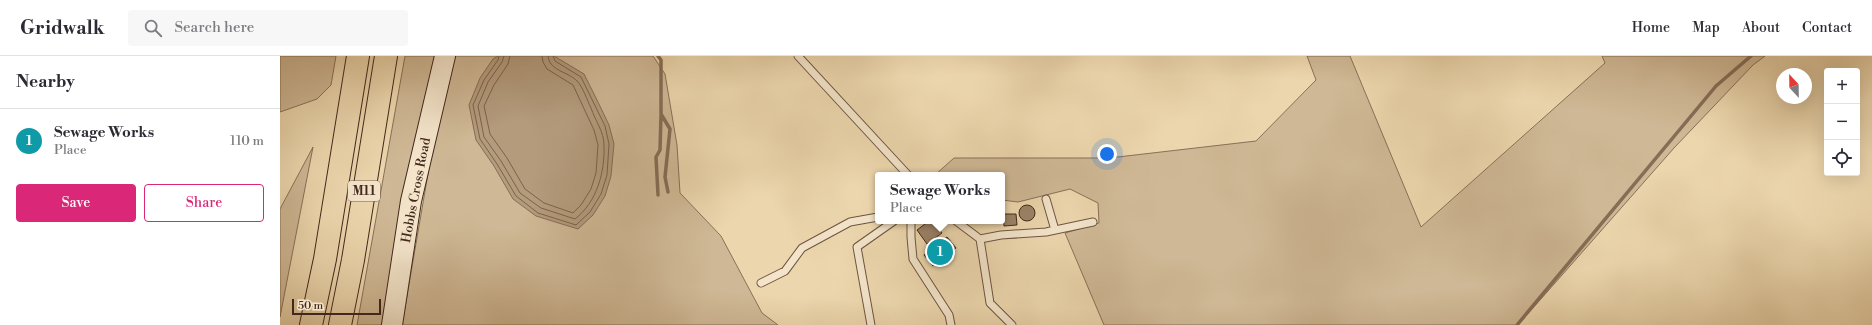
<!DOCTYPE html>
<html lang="en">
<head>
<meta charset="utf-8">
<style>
  :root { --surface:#fff; --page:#f7f7f7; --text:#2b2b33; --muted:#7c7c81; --line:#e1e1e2; --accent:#db2777 }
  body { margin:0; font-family:"Libre Bodoni",serif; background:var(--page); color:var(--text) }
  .controls { position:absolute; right:12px; top:12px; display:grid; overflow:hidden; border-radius:4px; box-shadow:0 4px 16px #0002 }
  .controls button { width:36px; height:36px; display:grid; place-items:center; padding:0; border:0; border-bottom:1px solid var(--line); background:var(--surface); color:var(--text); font:20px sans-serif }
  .compass { position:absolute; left:1496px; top:12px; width:36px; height:36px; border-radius:50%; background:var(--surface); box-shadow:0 4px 16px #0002; rotate:338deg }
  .scale { position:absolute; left:12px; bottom:10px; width:89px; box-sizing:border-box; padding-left:4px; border:2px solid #43281d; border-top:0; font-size:11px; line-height:14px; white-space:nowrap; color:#43281d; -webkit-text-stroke:3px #f3e4ca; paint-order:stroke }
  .you { position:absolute; left:827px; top:98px; width:14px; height:14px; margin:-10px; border:3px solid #fff; border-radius:50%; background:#1a73e8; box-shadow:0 0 0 6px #1a73e833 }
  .badge { display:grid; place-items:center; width:26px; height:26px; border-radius:50%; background:var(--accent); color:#fff; font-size:13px; font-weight:700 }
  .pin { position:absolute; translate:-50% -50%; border:2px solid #fff; box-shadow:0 1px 4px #0006 }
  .popup { position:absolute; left:595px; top:116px; width:130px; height:52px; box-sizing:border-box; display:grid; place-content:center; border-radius:4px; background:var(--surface); filter:drop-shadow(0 1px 3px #0005); font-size:13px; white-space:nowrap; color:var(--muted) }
  .popup b { font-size:15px; color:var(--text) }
  .popup::after { content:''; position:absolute; left:50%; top:100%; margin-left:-8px; border:8px solid transparent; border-top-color:var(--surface) }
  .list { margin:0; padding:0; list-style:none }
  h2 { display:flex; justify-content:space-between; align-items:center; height:52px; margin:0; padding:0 16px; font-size:17px }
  h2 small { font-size:13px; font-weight:400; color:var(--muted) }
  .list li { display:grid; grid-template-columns:26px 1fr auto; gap:12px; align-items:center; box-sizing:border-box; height:64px; padding:0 16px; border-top:1px solid var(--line) }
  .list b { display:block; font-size:15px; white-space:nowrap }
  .list p { margin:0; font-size:13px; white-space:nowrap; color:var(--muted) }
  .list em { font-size:13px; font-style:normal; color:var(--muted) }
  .actions { display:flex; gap:8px; padding:12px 16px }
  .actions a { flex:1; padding:9px 0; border:1px solid var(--accent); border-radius:4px; text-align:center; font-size:14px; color:var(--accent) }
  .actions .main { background:var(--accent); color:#fff }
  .icon { flex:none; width:22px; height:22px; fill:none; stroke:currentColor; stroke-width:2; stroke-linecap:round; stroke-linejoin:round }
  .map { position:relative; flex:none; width:1592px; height:269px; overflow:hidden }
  header { display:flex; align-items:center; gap:24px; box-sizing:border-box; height:56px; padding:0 20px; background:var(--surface); border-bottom:1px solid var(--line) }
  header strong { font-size:19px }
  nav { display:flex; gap:22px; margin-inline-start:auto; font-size:14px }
  .search { width:280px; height:36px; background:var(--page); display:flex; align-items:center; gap:10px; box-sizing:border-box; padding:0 14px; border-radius:4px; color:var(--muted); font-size:15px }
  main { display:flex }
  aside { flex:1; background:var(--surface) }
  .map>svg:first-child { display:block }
  .green { fill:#cfb895; stroke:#897059 }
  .water { fill:#b39b7c; stroke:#866d56 }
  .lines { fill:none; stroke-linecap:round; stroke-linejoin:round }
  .shore { stroke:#7b624c; stroke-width:1 }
  .stream { stroke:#866d56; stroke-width:3.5 }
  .building { fill:#9b8268; stroke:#43281d }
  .lane-casing { stroke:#6d5441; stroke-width:9 }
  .secondary-casing { stroke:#43281d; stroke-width:22 }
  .highway-casing { stroke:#43281d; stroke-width:24 }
  .lane { stroke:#f3e4ca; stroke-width:7 }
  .secondary { stroke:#f3e4ca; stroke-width:20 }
  .highway { stroke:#ecd6ad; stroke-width:22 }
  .labels { text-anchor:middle; stroke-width:3; stroke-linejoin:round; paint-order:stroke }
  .shield { fill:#f3e4ca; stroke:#786051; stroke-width:1 }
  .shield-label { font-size:12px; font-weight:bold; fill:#43281d }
  .street-label { font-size:13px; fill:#43281d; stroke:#f3e4ca }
</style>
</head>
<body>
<header>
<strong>Gridwalk</strong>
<div class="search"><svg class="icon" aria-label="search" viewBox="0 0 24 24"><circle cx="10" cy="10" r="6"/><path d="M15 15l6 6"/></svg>Search here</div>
<nav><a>Home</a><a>Map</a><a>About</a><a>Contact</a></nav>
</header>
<main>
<aside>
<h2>Nearby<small></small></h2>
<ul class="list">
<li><span class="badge" style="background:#0f9aa8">1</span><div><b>Sewage Works</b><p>Place</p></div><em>110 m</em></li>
</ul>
<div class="actions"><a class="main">Save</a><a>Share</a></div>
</aside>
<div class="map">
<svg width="1592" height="269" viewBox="0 0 1592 269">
  <rect width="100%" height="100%" fill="#ecd6ad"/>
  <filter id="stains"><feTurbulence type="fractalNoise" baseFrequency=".005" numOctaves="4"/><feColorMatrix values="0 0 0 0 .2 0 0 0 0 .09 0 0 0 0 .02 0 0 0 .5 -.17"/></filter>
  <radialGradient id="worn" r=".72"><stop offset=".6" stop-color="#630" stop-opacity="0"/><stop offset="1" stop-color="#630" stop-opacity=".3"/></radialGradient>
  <path class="green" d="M 0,0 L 56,0 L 51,29 L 37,43 L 0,56 Z
    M 125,0 L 157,0 L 112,269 L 77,269 Z
    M 174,0 L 373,0 L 385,18 L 397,89 L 400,137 L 441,180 L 482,257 L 498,269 L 122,269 L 155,77 Z
    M 1027,0 L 1070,0 L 1141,171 L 1325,7 L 1322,0 L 1485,0 L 1473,9 L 1394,92 L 1238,269 L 824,269 L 785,177 L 819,167 L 818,147 L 790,133 L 738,146 L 722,144 L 722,119 L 655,119 L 674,102 L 829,102 L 976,85 L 1036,24 Z
    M 33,91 L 0,261 L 0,153 Z"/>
  <path class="water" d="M 218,0 L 274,0 L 304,18 L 317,44 L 329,69 L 334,88 L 331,120 L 325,140 L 313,159 L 298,173 L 256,160 L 233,143 L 214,110 L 196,84 L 189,49 L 200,22 L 213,3 Z"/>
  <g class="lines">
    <path class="shore" d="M 219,0 L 218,4 L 204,24 L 193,49 L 200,83 L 217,108 L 236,140 L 258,157 L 296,169 L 310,156 L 321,138 L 327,119 L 329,88 L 325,70 L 301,21 L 275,5 L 273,0
      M 224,0 L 222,6 L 208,26 L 198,50 L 204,81 L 221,105 L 240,137 L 261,152 L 295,163 C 317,146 325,116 324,89 C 324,76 315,64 311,52 C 307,44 303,31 297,25 C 289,16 269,15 268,0
      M 230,0 L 228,8 L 214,29 L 204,50 L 210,78 L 227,102 L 245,133 L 264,147 L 293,157 L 301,149 L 311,133 L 316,117 L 318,89 L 314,74 L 293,29 L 267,13 L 263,6 L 262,0"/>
    <path class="stream" d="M 378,0 L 381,4 L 381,58 L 390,73 L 385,121 L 388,136
      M 378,139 L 376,101 L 380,94 L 381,59
      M 1237,269 L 1436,30 L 1471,0"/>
  </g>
  <path class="building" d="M739 157a8 8 0 1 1 16 0a8 8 0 1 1-16 0Z
    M 723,158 L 736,158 L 737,169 L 724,170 Z
    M 649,165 L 653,165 L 662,177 L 647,188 L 637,174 Z
    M 667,181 L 676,192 L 653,210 L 644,199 Z"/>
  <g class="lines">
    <defs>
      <path id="lane" d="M 518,0 L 628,119
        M 766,143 L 775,174
        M 631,165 L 631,181 L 633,203 L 669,259 L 671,269
        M 676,165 L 700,183 L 710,247 L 732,269
        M 700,183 L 721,179 L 766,176 L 813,166
        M 481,227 L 505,215 L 522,192 L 570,166 L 598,161
        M 591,269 L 577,191 L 614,165"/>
      <path id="secondary" d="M 112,269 L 131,145 L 165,0"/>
      <path id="highway" d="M 31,269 L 45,203 L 78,0
        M 60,269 L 73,204 L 106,0"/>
    </defs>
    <use href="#lane" class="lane-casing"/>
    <use href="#secondary" class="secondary-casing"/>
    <use href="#highway" class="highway-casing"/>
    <use href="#lane" class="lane"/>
    <use href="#secondary" class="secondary"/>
    <use href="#highway" class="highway"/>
  </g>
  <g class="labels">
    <rect class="shield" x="68" y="125" width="32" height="20" rx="3"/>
    <g class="shield-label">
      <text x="84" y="139">M11</text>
    </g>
    <g class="street-label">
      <text transform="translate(135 134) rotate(-79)" y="5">Hobbs Cross Road</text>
    </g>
  </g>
  <rect width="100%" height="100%" filter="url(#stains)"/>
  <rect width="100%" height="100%" fill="url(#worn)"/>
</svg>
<div class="controls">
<button>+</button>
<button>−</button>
<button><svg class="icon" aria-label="locate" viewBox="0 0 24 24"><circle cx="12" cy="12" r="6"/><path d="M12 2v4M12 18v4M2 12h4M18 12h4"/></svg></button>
</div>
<svg class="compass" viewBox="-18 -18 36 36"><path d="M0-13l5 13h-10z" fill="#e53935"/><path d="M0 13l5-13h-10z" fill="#7c7c81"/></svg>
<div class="scale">50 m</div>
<div class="you"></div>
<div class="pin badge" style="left:660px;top:196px;background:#0f9aa8">1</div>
<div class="popup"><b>Sewage Works</b>Place</div>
</div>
</main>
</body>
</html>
